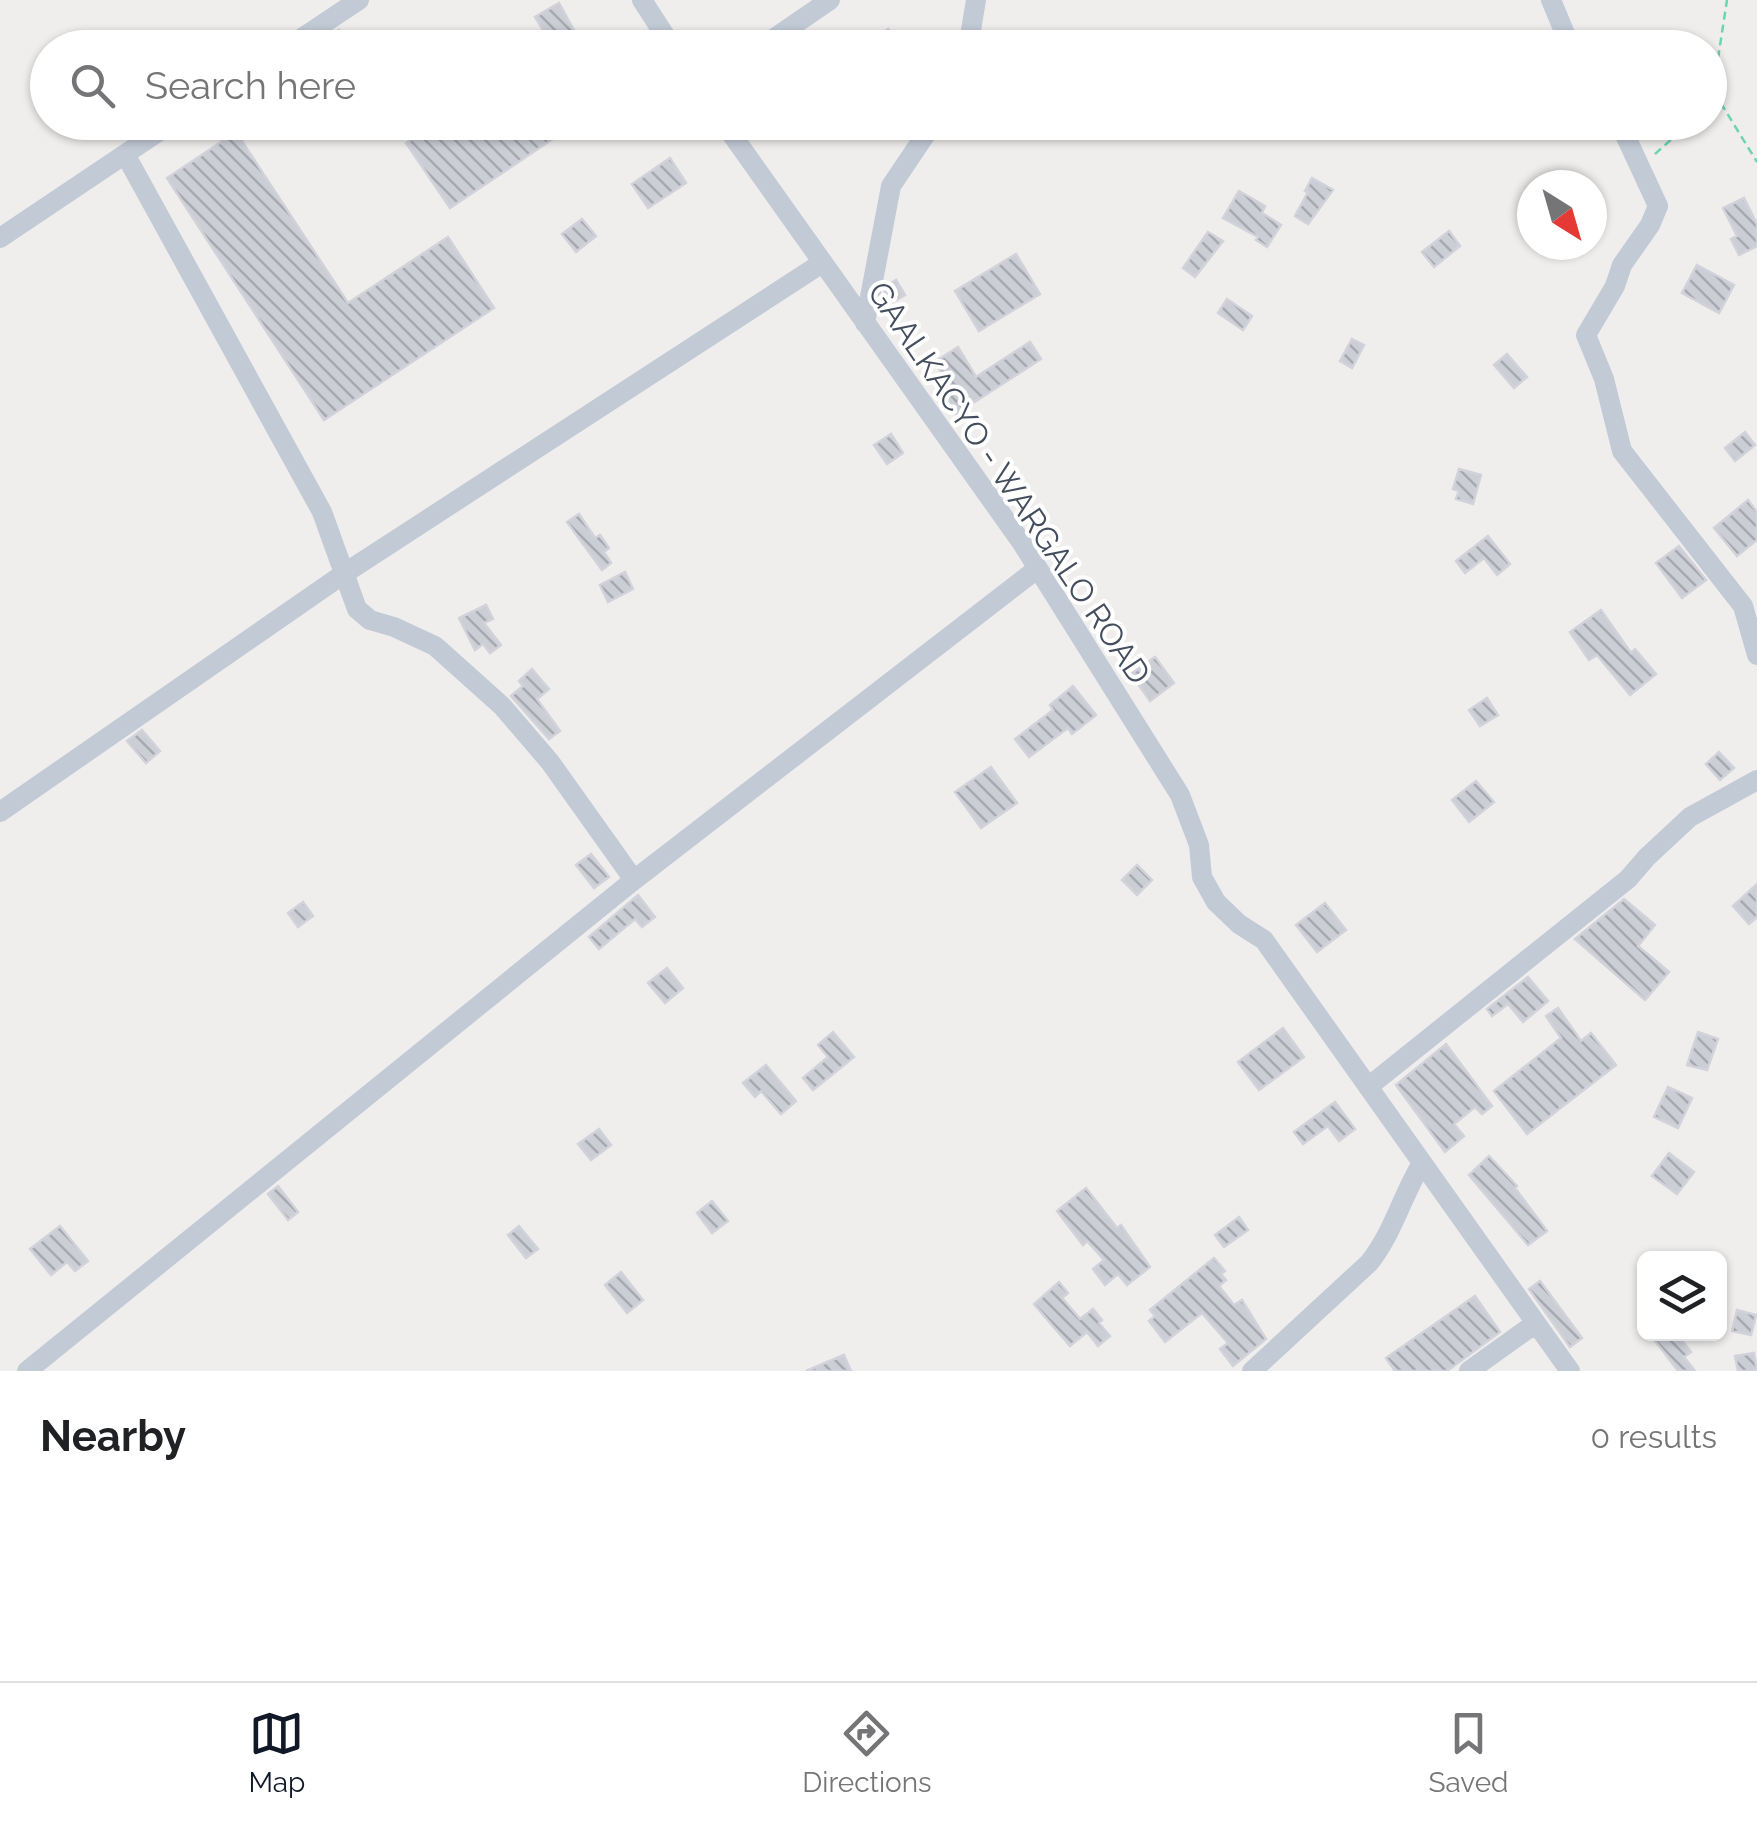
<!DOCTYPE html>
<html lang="en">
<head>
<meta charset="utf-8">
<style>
  :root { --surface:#fff; --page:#f6f6f6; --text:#202124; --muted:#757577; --line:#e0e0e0; --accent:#111827 }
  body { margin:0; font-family:Raleway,sans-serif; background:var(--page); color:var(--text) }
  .controls { position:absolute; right:30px; bottom:30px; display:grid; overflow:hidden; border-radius:15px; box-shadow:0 2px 8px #0004 }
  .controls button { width:90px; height:90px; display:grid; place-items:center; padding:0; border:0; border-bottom:2px solid var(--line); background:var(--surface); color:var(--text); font:50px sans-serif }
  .compass { position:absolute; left:1517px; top:170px; width:90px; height:90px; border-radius:50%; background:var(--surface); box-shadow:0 2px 8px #0004; rotate:143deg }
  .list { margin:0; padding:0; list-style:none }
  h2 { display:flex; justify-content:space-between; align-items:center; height:130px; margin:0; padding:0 40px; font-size:42px }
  h2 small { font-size:32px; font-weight:400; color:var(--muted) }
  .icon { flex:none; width:55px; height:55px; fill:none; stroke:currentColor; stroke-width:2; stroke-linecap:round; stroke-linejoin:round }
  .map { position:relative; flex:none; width:1757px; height:1371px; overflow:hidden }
  .search { position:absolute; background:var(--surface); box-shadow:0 2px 8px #0004; left:30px; right:30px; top:30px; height:110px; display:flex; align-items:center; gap:25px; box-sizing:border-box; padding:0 35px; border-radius:55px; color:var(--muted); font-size:38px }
  .sheet { height:310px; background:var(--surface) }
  nav { display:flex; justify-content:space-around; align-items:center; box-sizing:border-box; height:140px; border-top:2px solid var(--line); background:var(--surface); font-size:28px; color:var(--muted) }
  nav a { display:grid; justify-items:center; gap:5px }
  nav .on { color:var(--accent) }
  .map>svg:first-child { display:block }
  .building { fill:url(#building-back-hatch); stroke:#d1d2da; stroke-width:2.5 }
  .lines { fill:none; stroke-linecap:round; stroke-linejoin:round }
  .path { stroke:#6cd4b0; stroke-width:2.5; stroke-dasharray:8 5; stroke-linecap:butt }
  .street { stroke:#c2cad6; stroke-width:20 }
  .labels { text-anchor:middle; stroke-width:8; stroke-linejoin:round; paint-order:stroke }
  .street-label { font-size:32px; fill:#444d5d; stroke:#fff }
</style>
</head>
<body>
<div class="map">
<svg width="1757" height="1371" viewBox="0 0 1757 1371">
  <defs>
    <pattern id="building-back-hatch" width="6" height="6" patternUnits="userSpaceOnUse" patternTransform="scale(2.5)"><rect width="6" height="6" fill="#ccced6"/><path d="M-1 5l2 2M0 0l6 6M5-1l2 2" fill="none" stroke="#a7a9b1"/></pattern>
  </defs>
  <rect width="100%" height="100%" fill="#f0eeed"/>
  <path class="building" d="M 559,3 L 575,32 L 589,48 L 554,48 L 535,17 Z
    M 888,29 L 902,48 L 864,48 Z
    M 339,30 L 352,48 L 319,48 L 317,45 Z
    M 437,122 L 578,122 L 450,208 L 406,143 Z
    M 236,132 L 348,303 L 448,237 L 494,308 L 324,420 L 167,178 Z
    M 670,158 L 686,183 L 648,208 L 632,184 Z
    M 1312,178 L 1333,190 L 1308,224 L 1295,216 L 1308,192 L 1305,191 Z
    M 1239,191 L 1265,206 L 1262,213 L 1281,225 L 1267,247 L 1256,240 L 1258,237 L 1223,218 Z
    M 1744,198 L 1757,224 L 1757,246 L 1739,255 L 1731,239 L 1737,236 L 1723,208 Z
    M 582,219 L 596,236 L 576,252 L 562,234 Z
    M 1449,231 L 1460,246 L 1434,267 L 1422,252 Z
    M 1208,232 L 1223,241 L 1195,277 L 1183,268 Z
    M 1016,254 L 1040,294 L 979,331 L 955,291 Z
    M 1697,265 L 1734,285 L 1719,313 L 1682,293 Z
    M 896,280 L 905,295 L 882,308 L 886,286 Z
    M 1227,299 L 1252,316 L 1243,330 L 1218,313 Z
    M 1352,339 L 1364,345 L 1352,368 L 1340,361 Z
    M 1030,342 L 1041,359 L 956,414 L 945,397 L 953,392 L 935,362 L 958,347 L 976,377 Z
    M 1507,354 L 1527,377 L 1514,388 L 1494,365 Z
    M 1745,432 L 1755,445 L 1735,461 L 1725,448 Z
    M 891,434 L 903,453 L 887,464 L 874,445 Z
    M 1459,469 L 1481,475 L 1473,504 L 1456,499 L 1459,491 L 1453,489 Z
    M 1748,500 L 1757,512 L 1757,540 L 1737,556 L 1714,528 Z
    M 579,514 L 595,538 L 600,535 L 609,548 L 604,552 L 611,563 L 602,570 L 567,522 Z
    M 1488,536 L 1510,564 L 1497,575 L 1484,558 L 1465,573 L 1456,561 Z
    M 1679,546 L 1706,580 L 1682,598 L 1656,563 Z
    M 625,572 L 633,589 L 608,602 L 600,585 Z
    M 486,605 L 493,619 L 484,623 L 501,645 L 490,653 L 483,644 L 475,650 L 459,618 Z
    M 1601,610 L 1631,653 L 1635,649 L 1656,674 L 1630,695 L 1597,655 L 1589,660 L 1570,632 Z
    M 1155,657 L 1174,683 L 1150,701 L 1131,674 Z
    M 532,669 L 549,689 L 537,699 L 560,731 L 549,739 L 511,696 L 523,686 L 519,681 Z
    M 1073,686 L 1096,715 L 1072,734 L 1068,728 L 1029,757 L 1015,739 L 1053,710 L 1050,705 Z
    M 1487,698 L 1498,715 L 1480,726 L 1469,710 Z
    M 142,730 L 160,751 L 146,763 L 127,741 Z
    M 1719,752 L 1734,768 L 1720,780 L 1706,764 Z
    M 991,767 L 1017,803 L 981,828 L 955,792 Z
    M 1476,781 L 1494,802 L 1469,822 L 1452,800 Z
    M 591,854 L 609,877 L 594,888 L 576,865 Z
    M 1137,865 L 1152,880 L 1137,895 L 1122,880 Z
    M 1757,884 L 1757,917 L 1749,924 L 1733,906 Z
    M 638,895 L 655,917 L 642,927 L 635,919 L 599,949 L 589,937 Z
    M 1624,899 L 1655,925 L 1638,946 L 1669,972 L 1645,1000 L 1575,939 Z
    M 303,902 L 313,916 L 298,927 L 288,913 Z
    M 1325,903 L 1346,930 L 1317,952 L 1296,925 Z
    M 667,968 L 683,988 L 665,1003 L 648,983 Z
    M 1528,977 L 1548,1001 L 1523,1022 L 1508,1004 L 1492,1016 L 1487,1009 Z
    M 1558,1008 L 1581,1041 L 1591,1033 L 1616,1065 L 1527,1134 L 1494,1091 L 1561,1038 L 1546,1016 Z
    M 1283,1028 L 1304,1057 L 1259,1090 L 1238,1062 Z
    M 833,1032 L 854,1057 L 813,1090 L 803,1078 L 828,1057 L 818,1045 Z
    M 1698,1032 L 1718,1039 L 1707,1070 L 1687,1065 Z
    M 1446,1044 L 1492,1106 L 1482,1114 L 1475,1107 L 1454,1124 L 1464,1136 L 1445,1152 L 1396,1085 Z
    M 766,1065 L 796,1101 L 781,1114 L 761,1091 L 755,1097 L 743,1083 Z
    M 1668,1087 L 1692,1098 L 1678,1128 L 1654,1117 Z
    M 1335,1102 L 1355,1129 L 1339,1141 L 1328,1126 L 1303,1144 L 1294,1132 Z
    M 599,1129 L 611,1145 L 591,1160 L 578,1144 Z
    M 1669,1153 L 1694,1172 L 1677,1194 L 1652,1176 Z
    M 1489,1156 L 1517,1186 L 1515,1188 L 1547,1231 L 1528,1245 L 1469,1175 Z
    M 278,1186 L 298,1212 L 288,1220 L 268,1194 Z
    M 1086,1188 L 1117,1228 L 1121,1225 L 1150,1267 L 1127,1285 L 1118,1274 L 1105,1285 L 1093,1269 L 1104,1260 L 1087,1241 L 1083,1245 L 1057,1211 Z
    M 712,1201 L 728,1221 L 712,1233 L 697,1213 Z
    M 1239,1217 L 1248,1230 L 1224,1247 L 1215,1235 Z
    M 60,1226 L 88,1261 L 75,1271 L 67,1262 L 51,1275 L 30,1249 Z
    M 519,1226 L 538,1249 L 526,1258 L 508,1235 Z
    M 1214,1258 L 1225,1271 L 1221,1274 L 1226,1280 L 1219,1286 L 1234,1305 L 1242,1300 L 1266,1339 L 1233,1366 L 1220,1349 L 1228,1343 L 1202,1313 L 1165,1342 L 1149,1321 L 1155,1316 L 1150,1310 Z
    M 621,1272 L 643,1300 L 627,1313 L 605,1285 Z
    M 1540,1281 L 1582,1338 L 1570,1347 L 1529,1289 Z
    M 1059,1282 L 1068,1293 L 1062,1298 L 1080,1319 L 1093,1309 L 1102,1320 L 1099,1323 L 1110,1336 L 1098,1346 L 1087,1332 L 1070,1346 L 1034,1304 Z
    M 1475,1296 L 1500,1332 L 1447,1371 L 1395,1371 L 1386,1358 Z
    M 1737,1310 L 1756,1315 L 1751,1335 L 1732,1331 Z
    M 1650,1334 L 1677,1334 L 1691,1352 L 1684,1357 L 1695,1371 L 1678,1371 Z
    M 1754,1353 L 1757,1371 L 1738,1371 L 1735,1356 Z
    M 844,1355 L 851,1371 L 806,1371 Z"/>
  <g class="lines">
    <path class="path" d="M 1714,92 L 1757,162
      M 1710,96 L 1713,91 L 1727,0
      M 1655,154 L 1691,122"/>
    <path class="street" d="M 642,0 L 673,48
      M 1551,0 L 1571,48
      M 287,48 L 359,0
      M 760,48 L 830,0
      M 968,48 L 976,0
      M 723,122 L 1022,543 L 1180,795 L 1199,845 L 1202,877 L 1216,902 L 1239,924 L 1264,940 L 1570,1371
      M 1619,122 L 1658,206 L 1650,225 L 1622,265 L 1615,286 L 1586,335 L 1604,379 L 1622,451 L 1743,606 L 1757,655
      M 125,154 L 322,512 L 357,609 L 370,620 L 394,627 L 435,646 L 502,706 L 550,762 L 634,880
      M 0,238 L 173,122
      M 865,323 L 891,186 L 934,122
      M 0,812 L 342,575 L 822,263
      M 1368,1087 L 1628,879 L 1647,857 L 1690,817 L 1757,780
      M 27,1371 L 634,880 L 1037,569
      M 1252,1371 L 1369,1263 C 1393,1233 1402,1196 1422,1163
      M 1469,1371 L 1536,1323"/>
  </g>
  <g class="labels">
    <g class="street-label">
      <text transform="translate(1009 483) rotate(56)" y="11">GAALKACYO - WARGALO ROAD</text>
    </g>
  </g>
</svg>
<div class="controls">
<button><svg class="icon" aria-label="layers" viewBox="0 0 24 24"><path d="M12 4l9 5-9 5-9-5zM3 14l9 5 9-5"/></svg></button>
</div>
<svg class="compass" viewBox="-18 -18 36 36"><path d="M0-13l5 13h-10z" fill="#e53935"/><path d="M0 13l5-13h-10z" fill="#757577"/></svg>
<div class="search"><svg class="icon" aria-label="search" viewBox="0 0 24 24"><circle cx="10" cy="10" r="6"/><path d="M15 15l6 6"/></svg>Search here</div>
</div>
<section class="sheet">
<h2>Nearby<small>0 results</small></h2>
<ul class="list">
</ul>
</section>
<nav>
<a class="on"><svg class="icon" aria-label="map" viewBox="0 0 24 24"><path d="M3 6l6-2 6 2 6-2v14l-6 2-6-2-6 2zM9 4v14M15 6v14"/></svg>Map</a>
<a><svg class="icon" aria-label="directions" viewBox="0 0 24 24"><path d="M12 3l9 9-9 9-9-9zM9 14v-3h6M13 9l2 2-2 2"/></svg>Directions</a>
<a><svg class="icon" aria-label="saved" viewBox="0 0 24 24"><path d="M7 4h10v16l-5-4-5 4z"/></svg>Saved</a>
</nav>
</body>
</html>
